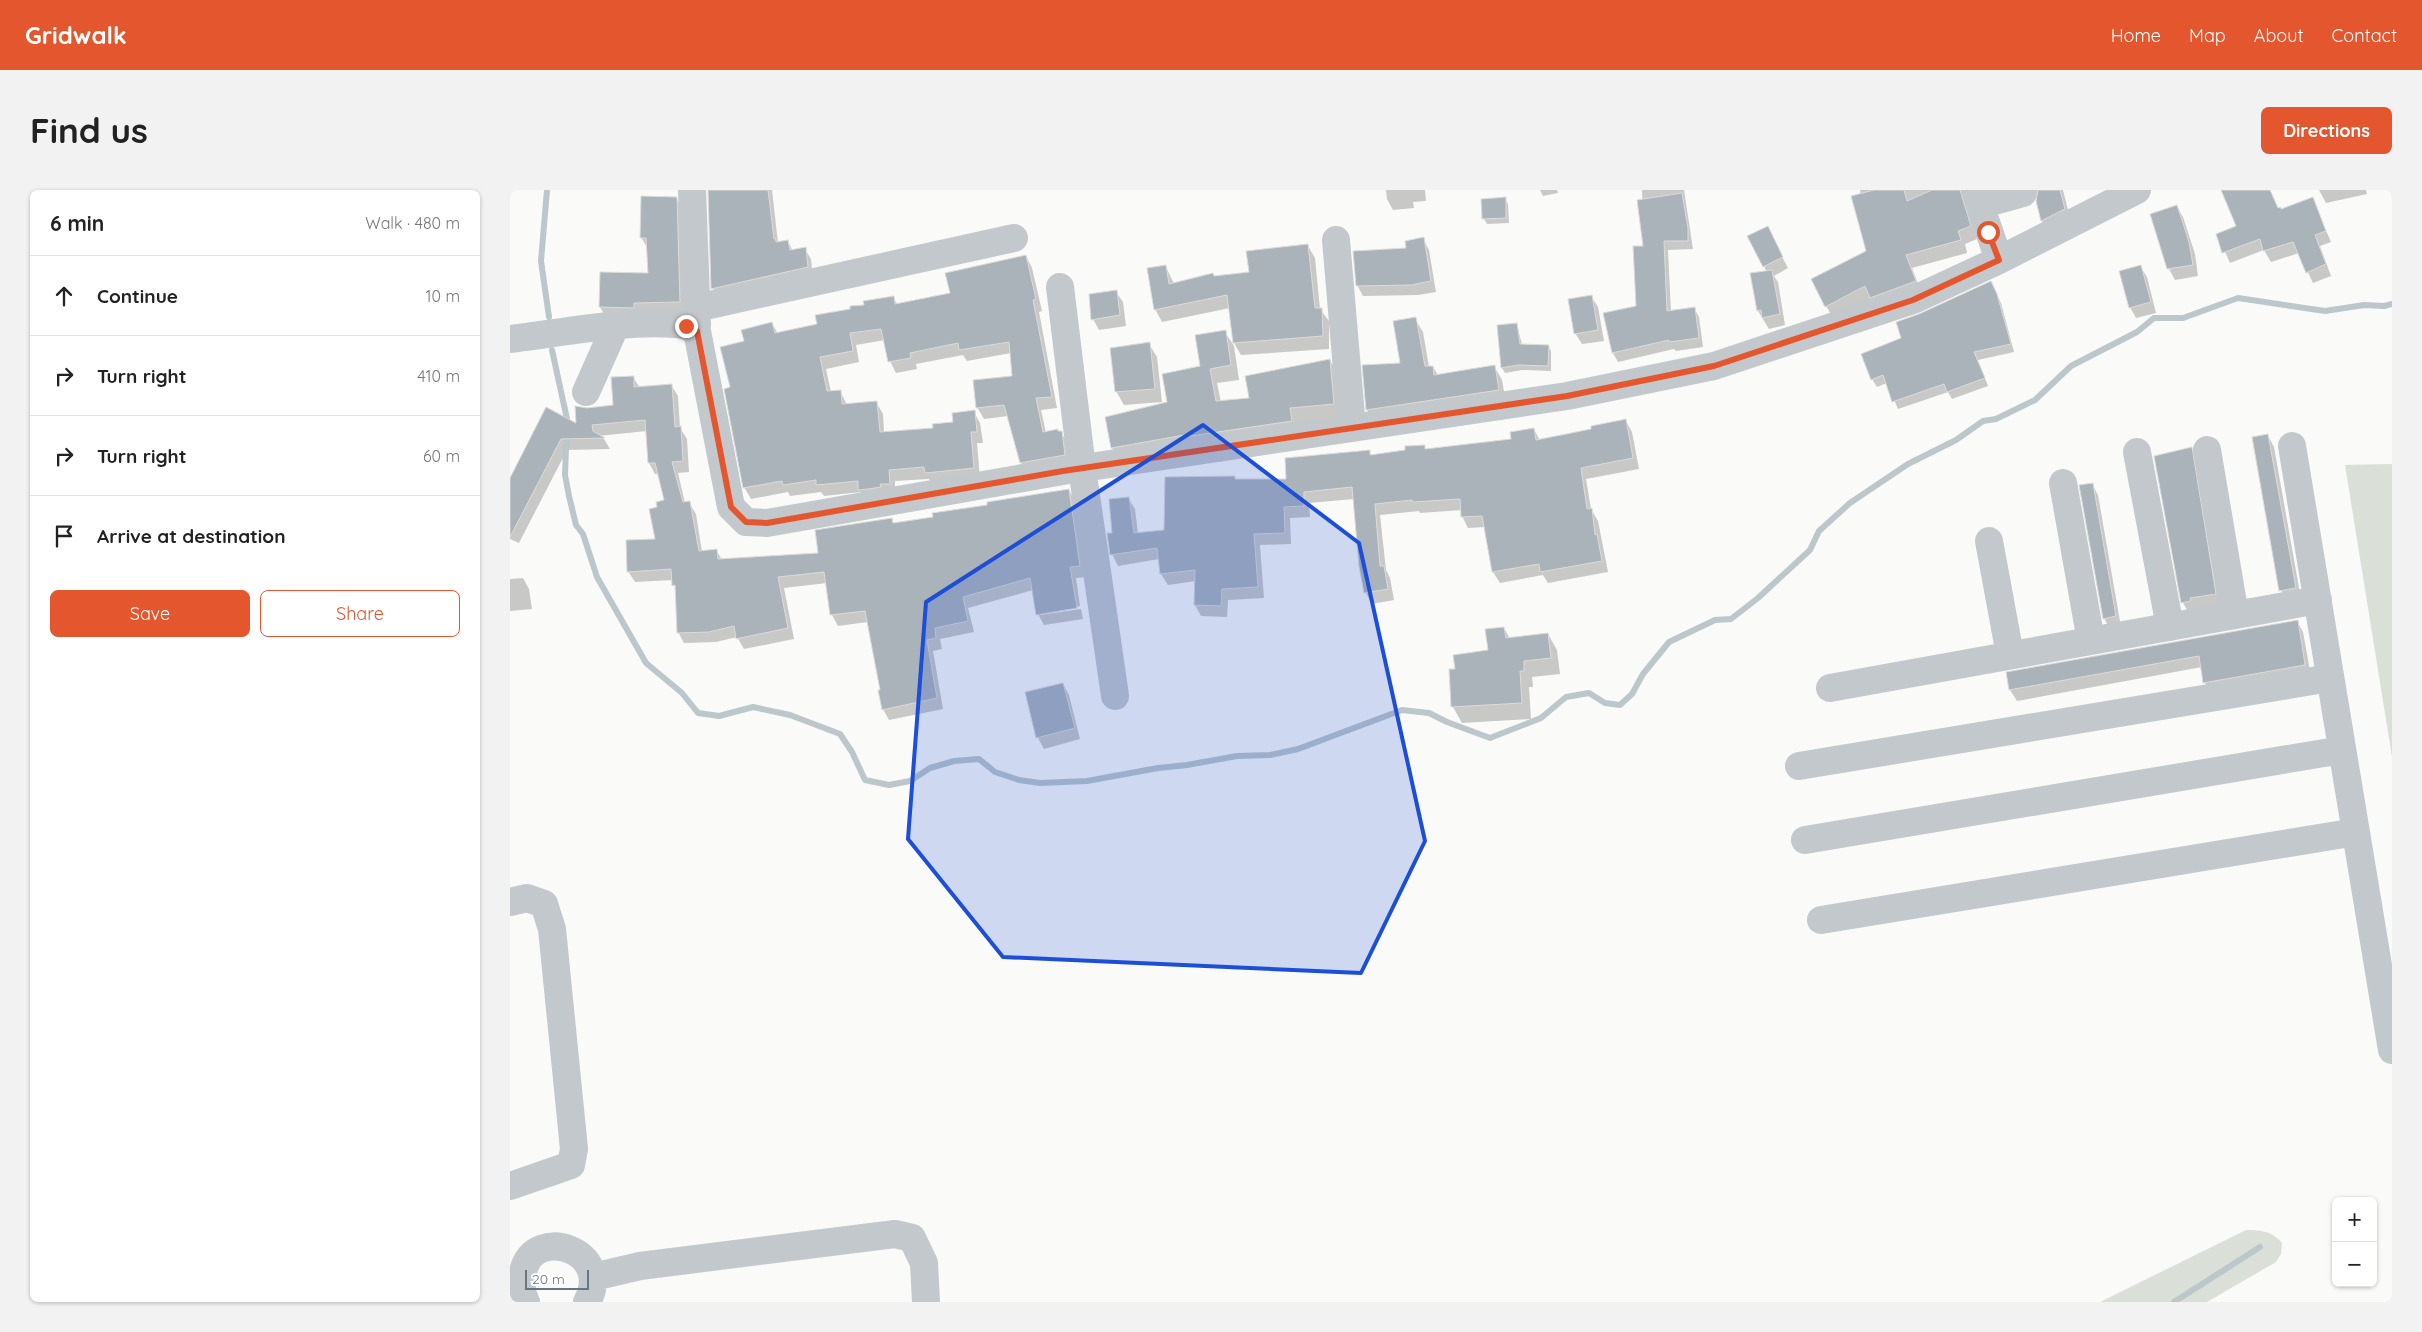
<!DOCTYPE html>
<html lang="en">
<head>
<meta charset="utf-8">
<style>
  :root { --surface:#fff; --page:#f2f2f2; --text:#222; --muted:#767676; --line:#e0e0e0; --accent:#e4572e }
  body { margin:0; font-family:Quicksand,sans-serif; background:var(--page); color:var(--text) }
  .controls { position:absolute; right:15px; bottom:15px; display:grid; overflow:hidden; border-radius:8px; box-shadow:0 1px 4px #0004 }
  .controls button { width:45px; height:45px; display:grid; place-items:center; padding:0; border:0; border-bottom:1px solid var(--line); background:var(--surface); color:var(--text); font:25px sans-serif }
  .scale { position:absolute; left:15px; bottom:12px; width:64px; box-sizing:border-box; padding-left:5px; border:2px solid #657683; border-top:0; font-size:14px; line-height:18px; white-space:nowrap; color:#657683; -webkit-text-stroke:4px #fff; paint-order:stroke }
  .stop { position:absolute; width:15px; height:15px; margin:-11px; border:4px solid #e4572e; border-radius:50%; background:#fff }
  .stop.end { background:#e4572e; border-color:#fff; box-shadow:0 1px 5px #0008 }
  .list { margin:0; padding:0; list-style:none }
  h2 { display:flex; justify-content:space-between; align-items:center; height:65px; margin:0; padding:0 20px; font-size:21px }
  h2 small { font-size:16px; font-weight:400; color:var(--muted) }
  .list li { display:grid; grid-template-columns:32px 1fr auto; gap:15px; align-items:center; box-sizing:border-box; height:80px; padding:0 20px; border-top:1px solid var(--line) }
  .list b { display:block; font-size:19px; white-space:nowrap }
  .list em { font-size:16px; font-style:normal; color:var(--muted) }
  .actions { display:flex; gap:10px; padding:15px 20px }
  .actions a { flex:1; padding:11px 0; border:1px solid var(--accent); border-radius:8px; text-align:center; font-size:18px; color:var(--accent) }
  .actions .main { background:var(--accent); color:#fff }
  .icon { flex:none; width:28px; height:28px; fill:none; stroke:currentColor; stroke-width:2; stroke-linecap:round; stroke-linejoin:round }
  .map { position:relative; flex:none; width:1882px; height:1112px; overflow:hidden; border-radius:8px }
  header { display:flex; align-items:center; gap:30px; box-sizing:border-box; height:70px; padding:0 25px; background:var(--accent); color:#fff }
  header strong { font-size:24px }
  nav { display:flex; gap:28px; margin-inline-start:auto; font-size:18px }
  .intro { display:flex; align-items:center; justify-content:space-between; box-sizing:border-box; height:120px; padding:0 30px }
  h1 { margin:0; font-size:35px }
  .button { padding:12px 22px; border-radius:8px; background:var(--accent); color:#fff; font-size:18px; font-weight:700 }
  main { display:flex; gap:30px; padding:0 30px }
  aside { flex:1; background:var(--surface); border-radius:8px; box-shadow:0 1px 4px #0004 }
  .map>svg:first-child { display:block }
  .green { fill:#dadfd7 }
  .shadow { fill:#0003 }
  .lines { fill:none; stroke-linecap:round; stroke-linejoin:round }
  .stream { stroke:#bbc7cb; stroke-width:6 }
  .building { fill:#aab3b9; stroke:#dcdcda }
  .minor { stroke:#c3c8cc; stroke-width:28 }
  .route { stroke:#e4572e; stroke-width:6 }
  .marked { fill:#1d4ed8; fill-opacity:0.2; stroke:#1d4ed8; stroke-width:4; stroke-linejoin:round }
</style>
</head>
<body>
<header>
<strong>Gridwalk</strong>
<nav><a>Home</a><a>Map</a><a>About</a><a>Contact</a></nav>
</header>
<div class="intro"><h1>Find us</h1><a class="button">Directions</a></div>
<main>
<aside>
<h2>6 min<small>Walk · 480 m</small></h2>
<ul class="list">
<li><svg class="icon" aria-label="ahead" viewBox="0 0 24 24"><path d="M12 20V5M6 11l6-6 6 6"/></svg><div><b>Continue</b></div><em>10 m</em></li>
<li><svg class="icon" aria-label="right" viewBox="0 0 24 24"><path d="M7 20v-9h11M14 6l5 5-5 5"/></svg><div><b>Turn right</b></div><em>410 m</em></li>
<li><svg class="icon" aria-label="right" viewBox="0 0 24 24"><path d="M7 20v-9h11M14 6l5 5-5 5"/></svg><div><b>Turn right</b></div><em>60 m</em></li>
<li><svg class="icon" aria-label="arrive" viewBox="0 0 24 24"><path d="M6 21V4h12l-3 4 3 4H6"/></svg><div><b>Arrive at destination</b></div></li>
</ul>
<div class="actions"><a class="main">Save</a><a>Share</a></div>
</aside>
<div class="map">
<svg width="1882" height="1112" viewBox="0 0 1882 1112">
  <rect width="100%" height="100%" fill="#fafaf8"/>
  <path class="green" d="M 1882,274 L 1882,567 L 1835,275 Z
    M 1736,1040 C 1751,1040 1762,1041 1772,1053 L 1771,1064 L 1766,1072 L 1697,1112 L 1590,1112 Z"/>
  <path class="shadow" d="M 199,0 L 262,0 L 268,53 L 278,52 L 283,61 L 295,59 L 301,69 L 303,88 L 209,109 L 203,98 Z
    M 876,0 L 915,0 L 916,11 L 903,12 L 904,18 L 883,20 L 877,9 Z
    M 1030,0 L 1047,0 L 1048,3 L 1033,6 Z
    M 1132,0 L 1174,0 L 1183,59 L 1158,60 L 1161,121 L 1184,118 L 1189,127 L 1193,157 L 1166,161 L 1164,159 L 1108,172 L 1103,163 L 1095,124 L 1128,117 L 1134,57 Z
    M 1350,0 L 1464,0 L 1456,11 L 1467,49 L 1455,54 L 1457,63 L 1402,78 L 1412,104 L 1368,120 L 1362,109 L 1324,129 L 1316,116 L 1357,61 Z
    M 1482,0 L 1553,0 L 1561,32 L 1539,43 L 1532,31 L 1527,11 L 1529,1 Z
    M 1712,0 L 1760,0 L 1768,19 L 1771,20 L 1802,8 L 1821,52 L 1810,56 L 1821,86 L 1803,93 L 1789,63 L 1761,72 L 1754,60 L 1720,73 L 1707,44 L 1727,37 Z
    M 1809,0 L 1856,0 L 1857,4 L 1816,13 Z
    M 166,8 L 174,22 L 178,125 L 98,131 L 90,117 L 91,83 L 139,84 L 138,59 L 131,47 Z
    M 995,9 L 998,14 L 999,33 L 977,34 L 974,29 Z
    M 1667,17 L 1673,27 L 1685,64 L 1688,86 L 1665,90 L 1659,79 Z
    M 1239,47 L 1263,49 L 1278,78 L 1264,86 L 1268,92 L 1275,135 L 1259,139 L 1248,121 L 1257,82 Z
    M 913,49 L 919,60 L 926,102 L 908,105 L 853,106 L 847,95 Z
    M 798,56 L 805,68 L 810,119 L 819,131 L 819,159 L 731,165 L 724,153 L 720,118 L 652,132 L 645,119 L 656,77 L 664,94 L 740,83 Z
    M 516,66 L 522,78 L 532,121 L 529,122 L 547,218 L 531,220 L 536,243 L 551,242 L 558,254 L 560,276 L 518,284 L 511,272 L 498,226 L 474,229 L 467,217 L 503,187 L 501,163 L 457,171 L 453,165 L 406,174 L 407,179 L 386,183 L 380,171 L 375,150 L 346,155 L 349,172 L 316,179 L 321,202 L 330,201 L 337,215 L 366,212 L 373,224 L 374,243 L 424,239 L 445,233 L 464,222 L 470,233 L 473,253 L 467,253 L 470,289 L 422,294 L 419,289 L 385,291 L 385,305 L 356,311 L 351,302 L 314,306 L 311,302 L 280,306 L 278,302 L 241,309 L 234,297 L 222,198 L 235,152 L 262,133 L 268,144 L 309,135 L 355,116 L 383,108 L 388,115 L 442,104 Z
    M 1630,76 L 1637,87 L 1646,123 L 1626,128 L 1620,117 Z
    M 1485,100 L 1491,113 L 1504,162 L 1468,170 L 1478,196 L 1442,209 L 1438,202 L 1388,219 L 1377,193 L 1367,197 L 1362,189 L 1393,149 Z
    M 606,102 L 613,112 L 616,136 L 589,140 L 583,129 Z
    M 1081,106 L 1088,117 L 1094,151 L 1072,154 L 1065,143 Z
    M 905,129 L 913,142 L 919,177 L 923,177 L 928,185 L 984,176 L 992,190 L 996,213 L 865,233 L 857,220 L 892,174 Z
    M 1007,134 L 1012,155 L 1038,156 L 1041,161 L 1041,181 L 1012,180 L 995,183 L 992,178 L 988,136 Z
    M 715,142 L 724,156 L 729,190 L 707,193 L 711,212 L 741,209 L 820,170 L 828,185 L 832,228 L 610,272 L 602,258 L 658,213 L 691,177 Z
    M 639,154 L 647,167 L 652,212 L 614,215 L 606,201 Z
    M 123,187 L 130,198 L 161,195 L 168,206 L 170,238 L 177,249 L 179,282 L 168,283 L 175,313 L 179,313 L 186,324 L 192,362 L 206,360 L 212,370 L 309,364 L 382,330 L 384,335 L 424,328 L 559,300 L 565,311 L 576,387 L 566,388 L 570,416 L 530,423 L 530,425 L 571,419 L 573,429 L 534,435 L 528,424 L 523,400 L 458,418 L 464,442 L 430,449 L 432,459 L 423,461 L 433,519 L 379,530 L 373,519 L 372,501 L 358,432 L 328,436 L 322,425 L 317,393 L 274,398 L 284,449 L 234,459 L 227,447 L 206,452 L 174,453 L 168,442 L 167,402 L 163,390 L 125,392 L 118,381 L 146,350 L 149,318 L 155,311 L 149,284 L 145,284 L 139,273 L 137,241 L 88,246 L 94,249 L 100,259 L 57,260 L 9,353 L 0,349 L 0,290 L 67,235 L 77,219 L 105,216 Z
    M 1116,231 L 1122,242 L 1129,279 L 1076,289 L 1081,319 L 1088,331 L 1098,382 L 1038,393 L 1033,385 L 990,393 L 983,382 L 975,337 L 958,338 L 952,326 L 952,320 L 910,323 L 909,321 L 870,325 L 876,380 L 880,388 L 884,410 L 862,414 L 856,403 L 851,376 L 844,309 L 799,313 L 800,327 L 780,328 L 781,354 L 750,355 L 754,408 L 718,410 L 717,427 L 691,426 L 685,415 L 686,391 L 658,395 L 651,384 L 649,369 L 608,376 L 602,364 L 603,344 L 618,308 L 625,319 L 628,344 L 655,341 L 724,287 L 726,290 L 777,291 L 859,261 L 862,266 L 914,256 L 916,260 L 1002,250 L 1024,239 L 1030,251 L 1083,240 Z
    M 1758,246 L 1764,257 L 1791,409 L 1777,411 L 1771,400 Z
    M 1681,258 L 1688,269 L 1711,415 L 1679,423 L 1673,413 Z
    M 1582,294 L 1588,305 L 1611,437 L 1600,439 L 1594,428 Z
    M 13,388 L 19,399 L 22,419 L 0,421 L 0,389 Z
    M 1787,431 L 1793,442 L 1801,486 L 1701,504 L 1695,493 L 1692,477 L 1507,511 L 1500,500 Z
    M 994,438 L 1000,449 L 1038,444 L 1047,460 L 1050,484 L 1022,487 L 1023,497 L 1019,497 L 1021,529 L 952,533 L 943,517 L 940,481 L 946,480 L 980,462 Z
    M 553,494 L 559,505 L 570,549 L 534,559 L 528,548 L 516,503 Z"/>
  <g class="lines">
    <path class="stream" d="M 37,0 L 31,71 L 39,127
      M 42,160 L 57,229 L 55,285 L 59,306 L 66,335 L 73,344 L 87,387 L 136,473 L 172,503 L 188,523 L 209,526 L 243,517 L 280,525 L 330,544 L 342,562 L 355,590 L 379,595 L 400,591 L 420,578 L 444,571 L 469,569 L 485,582 L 509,590 L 530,593 L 577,591 L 648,578 L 677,575 L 727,566 L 760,565 L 788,559 L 892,520 L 919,523 L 937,532 L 980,548 L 1031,528 L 1056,507 L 1079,503 L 1095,513 L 1110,515 L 1122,504 L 1133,484 L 1159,452 L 1205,430 L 1221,429 L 1248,408 L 1300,360 L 1309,341 L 1340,313 L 1398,274 L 1446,250 L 1473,231 L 1486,229 L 1525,210 L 1561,176 L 1627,142 L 1644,128 L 1673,128 L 1728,108 L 1815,121 L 1854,115 L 1874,116 L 1882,114
      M 1664,1112 L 1750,1057"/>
  </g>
  <path class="building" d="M 198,0 L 258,0 L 264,49 L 266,49 L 266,52 L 278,50 L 280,60 L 296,57 L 298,77 L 201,99 Z
    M 1364,0 L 1394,0 L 1397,11 L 1422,0 L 1450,0 L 1461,36 L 1448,41 L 1451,50 L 1396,65 L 1406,91 L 1360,108 L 1355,96 L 1315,117 L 1301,89 L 1356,61 L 1341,6 Z
    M 1528,0 L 1550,0 L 1555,19 L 1531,31 L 1526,11 Z
    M 1711,0 L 1760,0 L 1768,18 L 1771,17 L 1771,19 L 1803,7 L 1816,41 L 1805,45 L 1816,74 L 1796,83 L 1783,52 L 1753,61 L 1750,49 L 1712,63 L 1706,44 L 1726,36 Z
    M 1172,3 L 1178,38 L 1178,51 L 1154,51 L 1157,121 L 1185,117 L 1189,148 L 1159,152 L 1159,150 L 1102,163 L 1093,123 L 1126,116 L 1123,56 L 1133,56 L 1127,10 Z
    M 131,6 L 167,7 L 170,112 L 124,113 L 124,118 L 89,117 L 90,82 L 138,83 L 136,48 L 130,48 Z
    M 996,7 L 996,28 L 972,29 L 971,9 Z
    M 1667,15 L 1679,52 L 1683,75 L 1657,79 L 1640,24 Z
    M 1258,36 L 1273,67 L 1253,77 L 1237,46 Z
    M 914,47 L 921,91 L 901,95 L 846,96 L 843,61 L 896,58 L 895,51 Z
    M 798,54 L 805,118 L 812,118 L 813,146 L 723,153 L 717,105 L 644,120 L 637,78 L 656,75 L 659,94 L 703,83 L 704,86 L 739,82 L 736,61 Z
    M 516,65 L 526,109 L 523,110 L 542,207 L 526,208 L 533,242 L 548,239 L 548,241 L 552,241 L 555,265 L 510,273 L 494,215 L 466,218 L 463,190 L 502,186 L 499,152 L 449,160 L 448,153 L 400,163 L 401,168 L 378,172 L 371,139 L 340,143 L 343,161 L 310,167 L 317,201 L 331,200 L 332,214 L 367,211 L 370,242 L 423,238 L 422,234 L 443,232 L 442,223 L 465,220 L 467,242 L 461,242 L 464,278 L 415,283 L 414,277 L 379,280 L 380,294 L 370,294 L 371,297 L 358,299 L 348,300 L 348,291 L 306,295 L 306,290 L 273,295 L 272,291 L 233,298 L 214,199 L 220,197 L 210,157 L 234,151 L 231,140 L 262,132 L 265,143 L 307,134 L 305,125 L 340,119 L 340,116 L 354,115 L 353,111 L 384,106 L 385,114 L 440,103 L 435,83 Z
    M 1631,75 L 1641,112 L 1619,118 L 1609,81 Z
    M 1262,80 L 1270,124 L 1252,128 L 1251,120 L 1247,121 L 1240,83 Z
    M 1481,91 L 1487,104 L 1501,154 L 1464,162 L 1475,188 L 1437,202 L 1434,194 L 1382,212 L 1373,185 L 1361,190 L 1351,164 L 1391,148 L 1386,132 L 1409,124 Z
    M 607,100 L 610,125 L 581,130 L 579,104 Z
    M 1082,105 L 1088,140 L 1064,144 L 1058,109 Z
    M 906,127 L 915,176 L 923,176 L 924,185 L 985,175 L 989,200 L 856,220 L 852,175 L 890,173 L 883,131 Z
    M 1007,133 L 1010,154 L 1039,155 L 1038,176 L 1008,175 L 991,178 L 987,135 Z
    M 716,140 L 721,175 L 700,179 L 706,211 L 739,208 L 735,186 L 820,169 L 824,214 L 780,218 L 782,231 L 681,246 L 680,244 L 601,258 L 595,227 L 657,212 L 652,184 L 690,176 L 685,145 Z
    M 640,152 L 645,199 L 605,202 L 600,158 Z
    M 124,186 L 124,197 L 162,194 L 165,237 L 171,236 L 173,271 L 162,272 L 173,312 L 180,311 L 189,361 L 207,359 L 208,369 L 308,363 L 305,340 L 382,328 L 383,333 L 423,327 L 422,323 L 477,315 L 477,312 L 559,299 L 570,376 L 560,377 L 567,418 L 526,425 L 520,388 L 453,407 L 458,431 L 425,438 L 426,448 L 417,450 L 427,508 L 372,520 L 368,500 L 370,500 L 355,421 L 320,425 L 314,382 L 268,387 L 278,438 L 226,449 L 224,436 L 199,442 L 167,443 L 165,395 L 162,396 L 161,379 L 117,382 L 116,350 L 145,349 L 139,319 L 147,317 L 146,312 L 154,310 L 145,273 L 138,273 L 135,230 L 82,235 L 83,241 L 95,248 L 51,249 L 0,347 L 0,288 L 36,217 L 66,233 L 65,216 L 77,218 L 103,215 L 101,187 Z
    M 1116,229 L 1123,268 L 1071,278 L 1077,319 L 1082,318 L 1085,345 L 1087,344 L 1092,371 L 1030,382 L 1029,374 L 982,382 L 972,326 L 951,327 L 950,309 L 902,312 L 902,310 L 865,314 L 870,376 L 874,376 L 878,399 L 854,403 L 849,376 L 842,297 L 794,302 L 794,316 L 774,317 L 775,343 L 744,344 L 748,397 L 712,399 L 711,416 L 684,415 L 685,380 L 650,384 L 647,358 L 600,365 L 597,343 L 602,343 L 599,309 L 619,307 L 624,343 L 654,340 L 655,287 L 725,286 L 725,289 L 776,289 L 775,268 L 860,260 L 860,265 L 895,260 L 895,256 L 915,255 L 915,259 L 1001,249 L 1000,242 L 1024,238 L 1026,250 L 1081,239 L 1081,236 Z
    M 1758,244 L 1786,398 L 1769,401 L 1742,247 Z
    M 1682,257 L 1706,404 L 1680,408 L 1681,411 L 1671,413 L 1644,266 Z
    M 1583,293 L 1606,426 L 1593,429 L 1569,295 Z
    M 1788,430 L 1795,475 L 1693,493 L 1689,466 L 1499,500 L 1496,482 Z
    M 994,437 L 996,448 L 1038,443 L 1041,468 L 1014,471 L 1014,481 L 1010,481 L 1012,513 L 941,517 L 939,479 L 945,479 L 943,465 L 978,460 L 975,439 Z
    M 553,493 L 565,538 L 526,548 L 515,502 Z"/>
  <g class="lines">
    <path class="minor" d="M 182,0 L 187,135
      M 1465,0 L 1489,70
      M 1470,15 L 1513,3
      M 826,50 L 842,238
      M 550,97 L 572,278 L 605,506
      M 186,118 L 504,48
      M 0,149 C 51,143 114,130 165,134 C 173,134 180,137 187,141 L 221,317 L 236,332 L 257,333 L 553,281 L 1057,206 L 1204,176 L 1403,110 L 1489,70 L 1627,0
      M 76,202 L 105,137
      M 1782,256 L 1882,860
      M 1697,260 L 1725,425
      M 1627,262 L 1660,437
      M 1553,293 L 1581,451
      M 1479,351 L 1500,465
      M 1320,498 L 1808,410
      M 1289,576 L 1820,488
      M 1295,650 L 1832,560
      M 0,712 L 17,708 L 34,714 L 42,739 L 64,959 L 61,975 L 0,996
      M 1311,730 L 1846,642
      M 83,1087 L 130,1076 L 385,1044 L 402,1048 L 414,1073 L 416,1112
      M 16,1112 C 11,1102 10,1093 13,1082 C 24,1033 105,1061 77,1112"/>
  </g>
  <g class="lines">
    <path class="route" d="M 176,136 L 187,141 L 221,317 L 236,332 L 257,333 L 553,281 L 1057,206 L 1204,176 L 1403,110 L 1489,70 L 1478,42"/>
  </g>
  <path class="marked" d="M 693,235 L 849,353 L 915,651 L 851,783 L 493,767 L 398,649 L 416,412 Z"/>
</svg>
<div class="controls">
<button>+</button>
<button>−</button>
</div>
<div class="scale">20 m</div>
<div class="stop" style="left:1478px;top:42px"></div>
<div class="stop end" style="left:176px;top:136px"></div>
</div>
</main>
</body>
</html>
